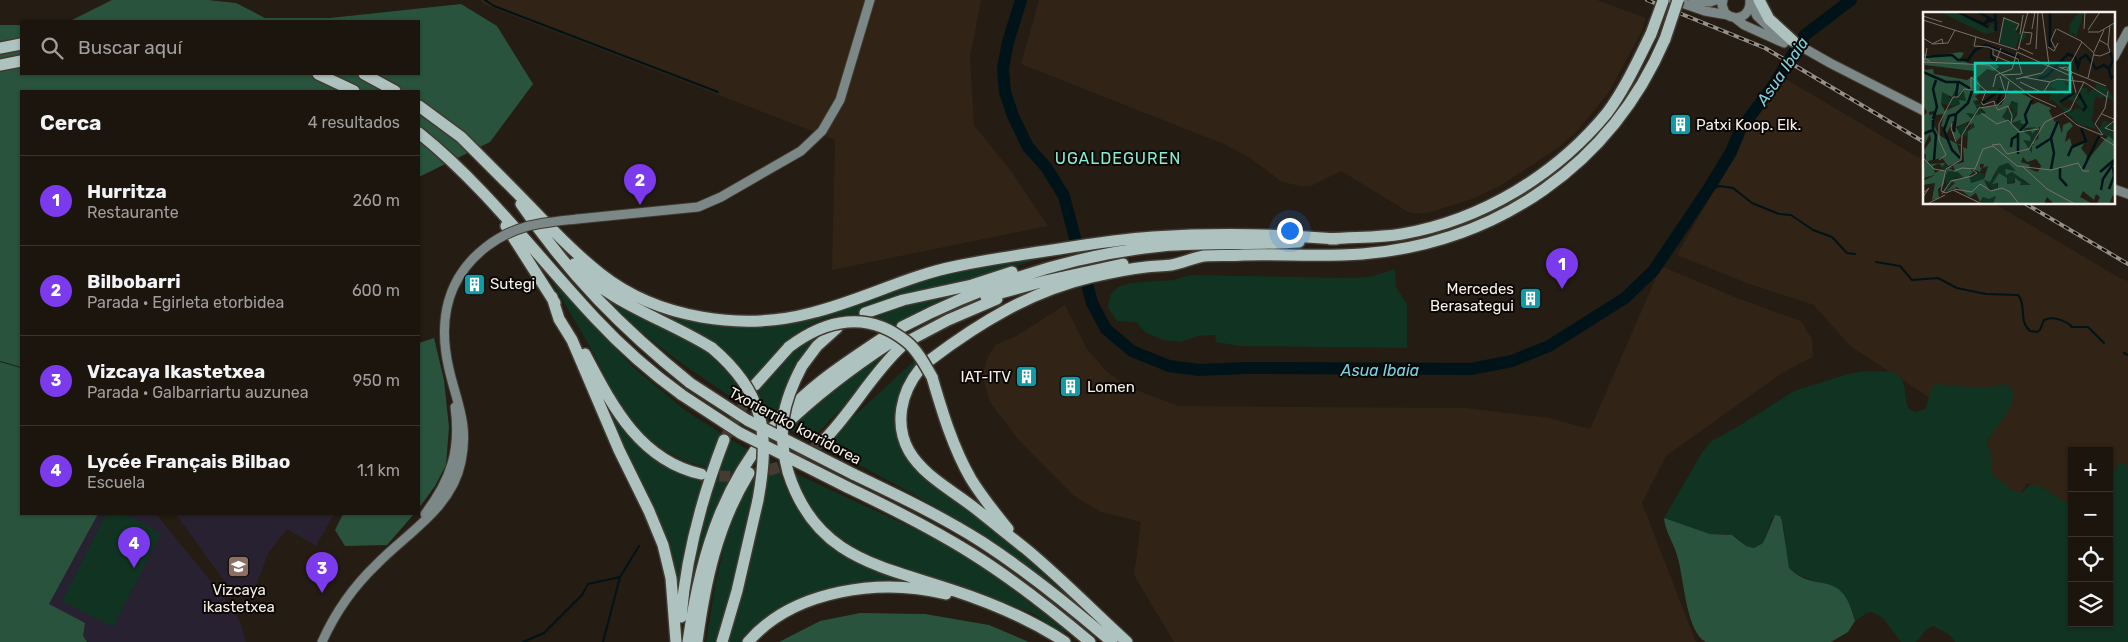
<!DOCTYPE html>
<html lang="es">
<head>
<meta charset="utf-8">
<style>
  :root { --surface:#1c150e; --page:#29221c; --text:#f1f3f6; --muted:#a09f9e; --line:#3a342e; --accent:#7c3aed }
  body { margin:0; font-family:Rubik,sans-serif; background:var(--page); color:var(--text) }
  .controls { position:absolute; right:15px; bottom:15px; display:grid; overflow:hidden; border-radius:0px; box-shadow:0 1px 4px #0004 }
  .controls button { width:45px; height:45px; display:grid; place-items:center; padding:0; border:0; border-bottom:1px solid var(--line); background:var(--surface); color:var(--text); font:25px sans-serif }
  .you { position:absolute; left:1289px; top:230px; width:18px; height:18px; margin:-12px; border:4px solid #fff; border-radius:50%; background:#1a73e8; box-shadow:0 0 0 8px #1a73e833 }
  .badge { display:grid; place-items:center; width:32px; height:32px; border-radius:50%; background:var(--accent); color:#fff; font-size:16px; font-weight:700 }
  .pin { position:absolute; translate:-50% -41px; filter:drop-shadow(0 1px 2px #0008) }
  .pin::after { content:''; position:absolute; top:26px; width:18px; height:15px; background:inherit; clip-path:polygon(0 0,100% 0,50% 100%) }
  .list { margin:0; padding:0; list-style:none }
  h2 { display:flex; justify-content:space-between; align-items:center; height:65px; margin:0; padding:0 20px; font-size:21px }
  h2 small { font-size:16px; font-weight:400; color:var(--muted) }
  .list li { display:grid; grid-template-columns:32px 1fr auto; gap:15px; align-items:center; box-sizing:border-box; height:90px; padding:0 20px; border-top:1px solid var(--line) }
  .list b { display:block; font-size:19px; white-space:nowrap }
  .list p { margin:0; font-size:16px; white-space:nowrap; color:var(--muted) }
  .list em { font-size:16px; font-style:normal; color:var(--muted) }
  .icon { flex:none; width:28px; height:28px; fill:none; stroke:currentColor; stroke-width:2; stroke-linecap:round; stroke-linejoin:round }
  .map { position:relative; flex:none; width:2128px; height:642px; overflow:hidden }
  .search { position:absolute; background:var(--surface); box-shadow:0 1px 4px #0004; left:20px; top:20px; width:400px; height:55px; display:flex; align-items:center; gap:12px; box-sizing:border-box; padding:0 18px; border-radius:0px; color:var(--muted); font-size:19px }
  .panel { position:absolute; background:var(--surface); box-shadow:0 1px 4px #0004; left:20px; top:90px; width:400px; height:425px; border-radius:0px }
  .map>svg:first-child { display:block }
  .built { fill:#312315 }
  .education { fill:#282131 }
  .green { fill:#132 }
  .forest { fill:#29533d }
  .lines { fill:none; stroke-linecap:round; stroke-linejoin:round }
  .stream { stroke:#001319; stroke-width:2 }
  .river { stroke:#001319; stroke-width:12 }
  .highway-tunnel { stroke:#443c33; stroke-width:11; stroke-dasharray:11 5.5; stroke-linecap:butt }
  .secondary-casing { stroke:#423a31; stroke-width:11 }
  .highway-casing { stroke:#423a31; stroke-width:14 }
  .secondary { stroke:#7c8887; stroke-width:9 }
  .highway { stroke:#aec2c0; stroke-width:11 }
  .rail-casing { stroke:#968e87; stroke-width:4 }
  .rail { stroke:#0b0704; stroke-width:2; stroke-dasharray:5.5; stroke-linecap:butt }
  .secondary-bridge-casing { stroke:#423a31; stroke-width:11; stroke-linecap:butt }
  .highway-bridge-casing { stroke:#423a31; stroke-width:14; stroke-linecap:butt }
  .secondary-bridge { stroke:#7c8887; stroke-width:9 }
  .highway-bridge { stroke:#aec2c0; stroke-width:11 }
  .labels { text-anchor:middle; stroke-width:4; stroke-linejoin:round; paint-order:stroke }
  .poi-label { font-size:15px; fill:#f7f0ea; stroke:#0b0704; text-anchor:start }
  .street-label { font-size:15px; fill:#f7f0ea; stroke:#0b0704 }
  .water-label { font-size:16px; font-style:italic; fill:#78d3e5; stroke:#0b0704 }
  .neighbourhood-label { font-size:16px; letter-spacing:1px; fill:#88ebd4; stroke:#0b0704 }
  .inset-river { fill:none; stroke:#001319; stroke-width:2.5 }
  .inset-road { fill:none; stroke:#797169; stroke-width:1 }
  .view { fill:#08d5b5; fill-opacity:0.15; stroke:#08d5b5; stroke-width:2.5 }
  .inset-edge { fill:none; stroke:#f7f0ea; stroke-width:2.5 }
</style>
</head>
<body>
<div class="map">
<svg width="2128" height="642" viewBox="0 0 2128 642">
  <rect width="100%" height="100%" fill="#251c13"/>
  <path class="built" d="M 480,0 L 981,0 L 970,57 L 974,125 L 1011,171 L 1048,226 L 832,270 L 835,140 L 483,4 Z
    M 1039,0 L 1597,0 L 1646,18 L 1641,33 L 1609,92 L 1578,130 L 1558,148 L 1500,186 L 1472,199 L 1431,212 L 1417,214 L 1408,212 L 1341,171 L 1311,186 L 1300,186 L 1282,182 L 1250,158 L 1226,145 L 1021,64 Z
    M 1781,76 L 1924,161 L 1924,204 L 1995,204 L 2120,278 L 2128,281 L 2128,539 L 2109,528 L 2109,451 L 2072,451 L 2072,507 L 2028,483 L 2016,500 L 1971,469 L 1990,437 L 1850,346 L 1814,305 L 1749,284 L 1677,255 L 1717,185 L 1748,122 Z
    M 1661,266 L 1737,298 L 1801,321 L 1812,339 L 1813,357 L 1782,373 L 1666,456 L 1642,503 L 1696,642 L 1174,642 L 1134,575 L 1141,522 L 1101,512 L 1074,496 L 1017,438 L 990,402 L 982,374 L 988,357 L 995,345 L 1016,336 L 1065,305 L 1087,349 L 1107,372 L 1131,388 L 1179,406 L 1466,408 L 1549,418 L 1590,429 Z"/>
  <path class="education" d="M 98,514 L 156,514 L 232,607 L 241,624 L 246,642 L 87,642 L 49,604 Z
    M 176,514 L 334,514 L 316,546 L 287,529 L 269,552 L 255,588 L 243,593 L 234,591 L 225,582 Z"/>
  <path class="green" d="M 1044,257 L 993,274 L 938,287 L 899,306 L 958,293 L 895,327 C 865,308 825,311 797,333 C 778,347 764,366 750,384 C 719,331 670,321 620,294 C 662,310 704,328 751,327 C 807,326 856,303 907,285 C 951,270 998,260 1044,257 Z
    M 1395,269 L 1396,287 L 1407,304 L 1407,348 L 1240,346 L 1216,342 L 1215,335 L 1198,336 L 1181,342 L 1163,340 L 1146,333 L 1136,322 L 1117,321 L 1108,308 L 1110,295 L 1118,287 L 1130,283 L 1174,280 L 1190,275 L 1344,278 L 1370,277 Z
    M 550,279 L 633,367 L 686,411 L 721,433 C 702,485 685,537 678,592 L 669,551 L 587,377 L 638,445 L 657,461 L 701,481 L 705,467 C 671,459 642,438 622,409 C 612,393 605,375 596,358 C 581,331 566,305 550,279 Z
    M 602,296 C 637,314 689,331 718,358 C 733,372 743,391 751,409 C 697,376 647,341 602,296 Z
    M 836,326 C 809,354 780,380 776,420 L 817,400 L 898,343 L 873,368 L 850,399 L 816,435 L 827,441 L 915,360 L 919,366 L 909,377 L 904,448 L 1081,608 C 1033,571 985,537 934,506 C 879,474 822,446 765,418 L 756,391 L 762,381 L 801,342 Z
    M 1867,371 C 1889,372 1904,367 1905,393 C 1906,399 1906,404 1909,409 L 1916,412 L 1926,409 L 1931,388 L 1936,384 L 1982,388 L 2005,384 C 2029,396 1993,428 1987,442 L 1992,461 L 1992,474 L 2012,490 L 2022,493 L 2029,485 L 2038,485 L 2072,506 L 2072,623 L 2109,623 L 2109,478 L 2120,462 L 2128,466 L 2128,642 L 1955,642 L 1950,635 L 1933,626 L 1927,629 L 1916,642 L 1901,642 L 1883,618 L 1872,612 L 1867,613 L 1855,621 C 1846,584 1834,589 1804,577 C 1800,576 1794,574 1790,570 C 1779,558 1791,529 1778,515 L 1772,518 L 1763,543 L 1754,548 L 1746,546 L 1736,537 L 1726,534 L 1710,534 L 1664,518 L 1701,454 L 1710,442 L 1739,426 L 1794,391 L 1848,374 Z
    M 728,438 L 749,450 L 716,505 L 701,549 L 682,641 L 700,524 Z
    M 770,462 L 779,467 C 799,539 847,562 912,583 L 874,582 L 846,586 L 748,635 L 742,642 L 727,642 C 740,604 749,566 758,527 C 763,505 768,485 770,462 Z
    M 758,464 C 751,525 734,583 718,642 L 706,642 L 716,580 L 724,547 L 723,533 L 738,500 Z
    M 792,472 L 930,536 L 987,570 L 1066,631 L 1064,634 L 1032,613 L 881,562 L 844,545 L 810,513 Z
    M 106,514 L 124,514 L 161,533 L 113,627 L 62,601 Z"/>
  <path class="forest" d="M 112,0 L 208,0 L 236,3 L 265,18 L 330,18 L 461,4 L 497,26 L 533,84 L 490,142 L 419,177 L 419,91 L 21,91 L 21,367 L 0,361 L 0,25 L 21,25 L 21,74 L 419,74 L 419,21 L 70,21 Z
    M 434,338 L 444,380 L 449,427 L 446,465 L 435,486 L 419,508 L 419,343 Z
    M 0,362 L 21,368 L 21,514 L 98,514 L 49,604 L 85,623 L 83,636 L 87,642 L 0,642 Z
    M 343,514 L 414,514 L 387,545 L 345,546 L 335,530 Z
    M 1775,515 L 1780,516 L 1782,521 L 1789,568 C 1816,595 1842,566 1855,621 L 1848,632 L 1831,642 L 1706,642 C 1686,632 1684,579 1678,559 C 1675,545 1665,532 1664,518 L 1710,534 L 1732,535 L 1746,546 L 1754,548 L 1763,543 Z
    M 860,613 L 925,614 L 989,625 L 1029,642 L 779,642 L 820,621 Z"/>
  <g class="lines">
    <path class="stream" d="M 485,0 L 494,6 L 718,92
      M 1706,192 L 1719,186 L 1733,188 L 1752,203 L 1779,214 L 1791,215 L 1813,230 L 1832,237 L 1847,253 L 1855,254
      M 1876,262 L 1900,266 L 1912,280 L 1938,278 L 1957,288 L 1986,294 L 2018,295 C 2027,305 2018,321 2030,331 L 2037,332 L 2040,330 L 2044,320 C 2052,316 2066,320 2072,327 L 2088,327 L 2104,343
      M 2124,353 L 2128,355
      M 523,642 L 544,633 L 582,595 L 588,584 L 620,577
      M 603,642 L 620,577 L 639,546"/>
    <path class="river" d="M 1021,0 L 1008,42 L 1003,68 L 1005,92 L 1013,116 L 1028,147 L 1046,167 L 1064,196 L 1092,303 L 1106,329 L 1132,351 L 1169,366 L 1199,370 L 1245,368 L 1471,369 L 1512,361 L 1549,346 L 1625,298 L 1654,270 L 1709,188 L 1731,152 L 1740,130 L 1773,86 L 1805,35 L 1851,0"/>
    <path class="highway-tunnel" d="M 724,440 L 754,386
      M 703,474 C 747,482 789,469 823,441"/>
    <defs>
      <path id="secondary" d="M 1673,0 L 1705,11 L 1728,15
        M 1693,0 L 1710,2 L 1716,0
        M 1723,0 L 1722,5 L 1725,13 C 1736,23 1751,16 1750,0
        M 1750,1 L 1757,16 L 1772,30 L 1830,63 L 1924,111
        M 1735,18 L 1744,25 L 1784,43
        M 2114,57 L 2128,31
        M 2114,189 L 2128,194
        M 577,219 L 698,207 L 721,197 L 801,151 L 822,131 L 840,100 L 870,0
        M 425,514 C 451,480 461,450 455,407
        M 322,642 C 335,613 353,587 376,565 C 407,533 452,508 461,462 C 469,424 457,404 449,369 C 438,322 446,278 486,247"/>
      <path id="highway" d="M 1759,0 L 1769,19 L 1793,41
        M 0,48 L 21,44
        M 0,65 L 21,61
        M 318,74 L 354,91
        M 364,74 L 395,91
        M 419,106 L 461,137 L 506,182
        M 419,133 C 485,186 536,255 594,317 C 621,346 650,372 682,395
        M 501,177 C 534,209 565,246 601,274 C 658,319 743,331 811,313 C 861,301 906,276 957,266 C 991,259 1025,254 1059,249 C 1090,244 1121,239 1153,237 C 1214,233 1276,234 1337,239
        M 521,204 C 569,275 623,329 690,383
        M 506,226 L 555,303
        M 1330,239 C 1354,237 1378,238 1402,234 C 1482,220 1556,175 1607,113 C 1625,89 1638,60 1651,34
        M 574,264 C 612,305 666,319 712,348
        M 552,297 L 559,319 L 572,340 L 619,450 L 649,511 L 663,545 L 671,578 L 676,642
        M 986,297 L 1045,281 L 1123,264
        M 865,313 L 903,300 L 972,285 L 1012,272
        M 902,327 C 983,285 1071,255 1162,246 C 1208,242 1254,245 1299,242
        M 912,339 L 948,320 L 997,299
        M 585,354 C 612,405 639,460 701,474
        M 930,360 C 979,323 1031,291 1092,277 C 1109,273 1128,269 1146,267 C 1154,266 1163,266 1171,265 C 1182,263 1193,258 1204,256 C 1217,255 1230,256 1243,255 C 1282,254 1322,257 1362,254 C 1497,243 1611,165 1665,39
        M 802,366 L 817,346 L 837,328
        M 920,369 C 901,392 894,424 909,451 C 923,475 950,489 972,506 C 990,520 1008,535 1026,549 C 1061,578 1093,611 1127,642
        M 932,377 C 942,411 953,448 971,479 C 982,497 995,513 1008,529
        M 755,385 L 789,347
        M 782,428 C 816,395 853,367 893,341
        M 823,441 C 852,412 871,375 901,347
        M 788,472 C 815,557 877,565 952,590 C 992,603 1030,619 1065,642
        M 853,474 C 897,495 941,516 982,542 C 1028,572 1070,606 1112,642
        M 847,487 C 889,507 931,528 971,553 C 1013,579 1052,610 1090,642
        M 681,617 C 686,556 702,497 724,440
        M 688,642 C 701,550 725,472 794,405 C 821,378 853,358 884,337
        M 697,642 C 705,583 717,525 749,473
        M 722,642 L 737,591 L 758,500
        M 748,642 C 794,589 881,578 946,594"/>
    </defs>
    <use href="#secondary" class="secondary-casing"/>
    <use href="#highway" class="highway-casing"/>
    <use href="#secondary" class="secondary"/>
    <use href="#highway" class="highway"/>
    <defs>
      <path id="rail" d="M 1647,0 L 1765,48 L 1924,142
        M 2026,204 L 2128,264"/>
    </defs>
    <use href="#rail" class="rail-casing"/>
    <use href="#rail" class="rail"/>
    <defs>
      <path id="secondary-bridge" d="M 486,247 C 516,224 541,223 577,219"/>
      <path id="highway-bridge" d="M 1651,34 L 1663,1
        M 1665,39 L 1678,0
        M 789,347 C 826,319 868,310 907,342 C 918,351 925,365 932,377
        M 712,348 C 765,393 770,434 758,500
        M 690,383 L 747,420 L 853,474
        M 682,395 L 740,433 L 847,487
        M 788,472 C 777,430 782,404 802,366"/>
    </defs>
    <use href="#secondary-bridge" class="secondary-bridge-casing"/>
    <use href="#highway-bridge" class="highway-bridge-casing"/>
    <use href="#secondary-bridge" class="secondary-bridge"/>
    <use href="#highway-bridge" class="highway-bridge"/>
  </g>
  <defs>
    <symbol id="building-square" viewBox="-11 -11 22 22"><rect x="-9" y="-9" width="18" height="18" rx="4" fill="#0f9aa8" stroke="#0b0704"/><path d="M-4-6H4V6H1V3H-1V6H-4ZM-2.5-4.3h1.7v1.8h-1.7ZM.8-4.3h1.7v1.8H.8ZM-2.5-1h1.7V.8h-1.7ZM.8-1h1.7V.8H.8Z" fill="#fff"/></symbol>
    <symbol id="school-square" viewBox="-11 -11 22 22"><rect x="-9" y="-9" width="18" height="18" rx="4" fill="#8d6e63" stroke="#0b0704"/><path d="M0-5L7-2L0 1L-7-2ZM-4 1L0 2.5L4 1V4Q0 6-4 4Z" fill="#fff"/></symbol>
  </defs>
  <g fill-rule="evenodd">
    <use href="#building-square" x="1668" y="112" width="25" height="25"/>
    <use href="#building-square" x="462" y="272" width="25" height="25"/>
    <use href="#building-square" x="1518" y="286" width="25" height="25"/>
    <use href="#building-square" x="1014" y="364" width="25" height="25"/>
    <use href="#building-square" x="1058" y="374" width="25" height="25"/>
    <use href="#school-square" x="226" y="554" width="25" height="25"/>
  </g>
  <g class="labels">
    <g class="poi-label">
      <text x="1696" y="130">Patxi Koop. Elk.</text>
      <text x="490" y="289">Sutegi</text>
      <text x="1514" y="294" text-anchor="end">Mercedes<tspan x="1514" dy="17">Berasategui</tspan></text>
      <text x="1011" y="382" text-anchor="end">IAT-ITV</text>
      <text x="1087" y="392">Lomen</text>
      <text x="239" y="595" text-anchor="middle">Vizcaya<tspan x="239" dy="17">ikastetxea</tspan></text>
    </g>
    <g class="street-label">
      <text transform="translate(795 426) rotate(28)" y="5">Txorierriko korridorea</text>
    </g>
    <g class="water-label">
      <text transform="translate(1782 71) rotate(-56)" y="6">Asua Ibaia</text>
      <text x="1380" y="376">Asua Ibaia</text>
    </g>
    <g class="neighbourhood-label">
      <text x="1118" y="164">UGALDEGUREN</text>
    </g>
  </g>
  <g transform="translate(1923 12)">
    <rect width="192" height="192" fill="#251c13"/>
    <path d="M 17,0 L 32,0 L 66,17 L 67,13 L 73,11 L 72,15 L 69,14 L 72,20 L 62,22 ZM 156,0 L 161,0 L 153,26 L 150,21 L 147,23 L 146,13 ZM 81,5 L 96,12 L 93,21 L 104,22 L 100,29 L 96,26 L 92,37 L 76,31 ZM 135,67 L 141,68 L 142,73 L 148,73 L 149,82 L 153,81 L 155,86 L 150,90 L 145,87 L 138,91 L 139,95 L 150,96 L 147,102 L 153,96 L 161,98 L 152,90 L 159,86 L 156,76 L 164,76 L 164,82 L 171,76 L 184,86 L 172,75 L 174,71 L 187,78 L 182,80 L 186,83 L 185,80 L 188,81 L 191,89 L 182,85 L 174,86 L 175,81 L 172,86 L 169,108 L 173,117 L 155,112 L 130,88 L 126,90 L 128,79 L 138,83 L 142,81 L 126,74 ZM 34,75 L 33,82 L 40,77 L 47,82 L 44,90 L 55,88 L 52,91 L 58,92 L 58,99 L 63,101 L 50,110 L 52,115 L 43,125 L 32,117 L 44,111 L 43,118 L 46,119 L 49,107 L 43,101 L 51,102 L 38,91 L 32,94 L 18,92 L 18,80 L 28,82 L 25,85 L 29,87 ZM 92,89 L 96,91 L 95,97 L 89,110 L 98,108 L 102,112 L 97,118 L 78,105 L 82,96 L 91,100 L 85,93 ZM 181,108 L 192,113 L 192,120 L 189,116 L 186,118 L 192,122 L 192,130 L 175,119 ZM 117,114 L 109,141 L 105,135 L 103,138 L 102,132 L 102,138 L 86,135 L 89,131 L 99,129 L 100,133 L 100,128 L 107,128 L 100,119 L 102,115 ZM 15,151 L 22,151 L 25,158 L 41,161 L 38,169 L 35,165 L 27,168 L 32,170 L 23,179 L 19,179 L 24,174 L 19,161 L 22,160 ZM 85,151 L 94,159 L 84,158 L 97,164 L 101,170 L 131,175 L 127,182 L 114,191 L 114,185 L 125,180 L 116,180 L 108,174 L 101,176 L 96,173 L 97,167 L 84,172 L 84,166 L 76,161 L 73,170 L 77,181 L 66,183 L 73,183 L 70,192 L 60,192 L 57,190 L 64,182 L 62,180 L 57,183 L 57,175 L 69,181 L 75,179 L 69,179 L 61,167 L 70,166 L 76,154 ZM 46,157 L 50,158 L 51,164 L 56,160 L 61,162 L 61,167 L 51,171 L 50,172 L 54,175 L 54,178 L 39,173 L 40,177 L 36,178 L 38,173 L 34,170 L 48,171 L 45,165 L 50,162 Z" fill="#132"/>
    <path d="M 37,40 L 41,41 L 37,47 L 47,52 L 73,51 L 76,55 L 71,59 L 64,57 L 54,66 L 57,73 L 56,82 L 52,84 L 55,88 L 50,89 L 54,97 L 51,102 L 43,101 L 49,107 L 53,103 L 63,101 L 58,96 L 78,93 L 85,81 L 93,78 L 109,87 L 109,93 L 115,90 L 128,96 L 126,99 L 132,110 L 135,108 L 139,122 L 140,113 L 147,110 L 150,114 L 144,120 L 142,130 L 147,126 L 149,134 L 162,130 L 158,136 L 164,144 L 162,151 L 181,128 L 186,124 L 192,130 L 192,185 L 190,183 L 186,192 L 174,192 L 177,185 L 173,182 L 171,188 L 160,179 L 157,185 L 170,192 L 131,192 L 124,185 L 121,192 L 81,192 L 80,189 L 80,192 L 70,192 L 73,184 L 66,187 L 60,185 L 57,190 L 53,181 L 47,185 L 34,175 L 22,180 L 32,171 L 27,168 L 41,166 L 35,160 L 25,159 L 22,166 L 25,155 L 31,155 L 26,156 L 32,159 L 30,153 L 41,150 L 40,135 L 37,132 L 34,132 L 38,146 L 35,150 L 25,154 L 19,146 L 5,149 L 7,152 L 22,151 L 19,155 L 17,151 L 10,154 L 12,161 L 19,157 L 22,160 L 21,172 L 15,177 L 16,186 L 9,188 L 12,171 L 0,173 L 0,169 L 12,163 L 0,166 L 3,143 L 0,140 L 8,128 L 7,122 L 0,135 L 0,105 L 4,100 L 0,93 L 0,58 L 10,57 L 11,62 L 44,68 L 51,64 L 51,59 L 2,53 L 0,42 L 12,44 ZM 34,75 L 33,85 L 40,77 L 43,89 L 36,88 L 37,92 L 22,99 L 18,92 L 19,80 L 29,85 ZM 89,89 L 95,91 L 94,103 L 88,111 L 98,108 L 97,111 L 101,112 L 97,118 L 79,105 ZM 11,99 L 11,103 L 21,102 L 18,114 L 21,115 L 24,128 L 16,123 L 10,111 L 11,102 L 6,103 L 6,100 ZM 49,108 L 46,113 L 50,111 L 52,115 L 45,119 L 44,137 L 25,127 L 23,123 L 30,109 L 33,112 L 29,121 L 34,129 L 38,124 L 33,115 ZM 117,114 L 115,127 L 108,131 L 112,133 L 109,133 L 109,141 L 100,128 L 108,129 L 107,124 L 100,119 L 102,116 L 113,115 L 108,118 L 109,122 ZM 100,145 L 104,150 L 113,147 L 119,155 L 116,154 L 118,156 L 114,160 L 105,156 L 107,153 L 98,150 ZM 85,151 L 93,159 L 82,157 L 83,163 L 89,160 L 108,173 L 97,173 L 98,170 L 92,166 L 92,171 L 84,172 L 84,166 L 76,161 L 69,172 L 75,171 L 75,178 L 74,176 L 67,179 L 61,168 L 67,170 L 76,154 ZM 57,152 L 61,152 L 60,156 L 65,154 L 61,167 L 48,171 L 46,164 L 50,160 L 47,156 L 57,160 L 59,155 L 57,156 Z" fill="#29533d" fill-rule="evenodd"/>
    <path class="inset-river" d="M 35,0 L 65,15M 55,0 L 70,8 L 58,12M 72,0 L 73,19M 127,0 L 127,35M 53,9 L 62,12 L 66,6M 69,38 L 68,45 L 76,52M 0,45 L 29,43 L 35,48 L 45,48 L 52,38 L 63,33 L 95,45 L 97,54M 186,57 L 190,48 L 187,40M 0,60 L 23,70 L 36,70 L 48,77M 115,67 L 124,64 L 145,42 L 152,45 L 155,55 L 157,47 L 163,43 L 173,57 L 181,53 L 186,57 L 188,66 L 193,63M 155,80 L 163,95 L 160,99M 33,85 L 35,70M 137,90 L 151,81M 60,91 L 78,77M 74,91 L 80,77M 33,102 L 26,104 L 21,118 L 29,138 L 37,146M 10,107 L 14,95 L 10,77 L 13,68M 10,118 L 13,123 L 11,148M 97,119 L 104,111 L 102,103 L 109,88M 31,120 L 33,102 L 45,91 L 49,79M 0,122 L 10,118 L 10,108M 88,135 L 89,127 L 95,123M 113,136 L 127,127M 95,142 L 95,121M 145,144 L 149,135 L 163,129 L 158,116M 137,156 L 137,166 L 144,174M 128,157 L 131,141 L 128,126 L 135,109M 160,157 L 176,124M 177,160 L 191,148M 186,177 L 191,164 L 190,155M 178,178 L 180,167 L 192,149"/>
    <path class="inset-road" d="M 0,4 L 19,10M 81,6 L 96,12 L 93,18M 0,8 L 94,38M 109,17 L 112,0M 134,17 L 158,29M 161,17 L 162,0M 165,18 L 177,0M 100,20 L 109,21 L 107,32 L 103,32M 165,20 L 176,20 L 193,10M 97,22 L 100,3M 53,25 L 51,34 L 65,35 L 95,47 L 99,62M 0,26 L 10,32 L 25,31 L 32,18M 158,29 L 171,41 L 165,66M 76,31 L 81,5M 9,32 L 19,27 L 20,32M 185,33 L 187,13M 95,35 L 110,42M 125,35 L 131,39 L 135,31M 4,36 L 2,47 L 7,49M 132,36 L 128,28 L 133,17M 70,37 L 70,43 L 91,52M 113,37 L 115,0M 95,38 L 105,0M 171,40 L 181,18M 171,43 L 177,44 L 187,40 L 185,33 L 176,28M 74,46 L 73,49 L 78,36M 0,50 L 66,53 L 108,84 L 133,95M 136,55 L 183,74M 138,56 L 143,55 L 149,60 L 146,68M 144,58 L 159,30M 79,63 L 98,62M 77,64 L 82,80M 149,64 L 153,81M 100,65 L 127,70 L 135,67 L 161,70 L 184,85M 93,67 L 119,61 L 126,53 L 119,0M 97,70 L 120,81 L 127,70M 70,75 L 73,63 L 89,57 L 94,40 L 148,64M 82,86 L 86,69M 58,90 L 60,93 L 71,89 L 72,93M 73,95 L 75,98 L 85,94 L 89,104 L 88,111M 56,96 L 75,93 L 82,86M 58,101 L 74,112 L 85,108 L 96,120 L 116,117M 141,102 L 154,113 L 179,123M 179,102 L 193,108M 191,109 L 182,116 L 193,120M 29,111 L 28,116 L 33,130M 180,123 L 172,112 L 182,96 L 185,79M 178,125 L 192,134M 69,133 L 77,132 L 84,142 L 106,137 L 122,110 L 147,98 L 161,70M 0,146 L 11,157 L 22,159M 16,148 L 23,143 L 16,128 L 16,112 L 30,85 L 35,85 L 41,77 L 48,78 L 48,65 L 63,79 L 59,89M 99,154 L 124,177 L 152,192M 31,159 L 39,156 L 52,157 L 60,137 L 70,134 L 94,154 L 128,158 L 155,151 L 160,159 L 166,159M 31,177 L 49,180 L 57,172 L 68,179 L 79,176 L 87,180 L 96,192M 18,179 L 23,157 L 38,148 L 39,123 L 56,96M 18,179 L 23,181 L 30,178 L 59,192M 0,181 L 6,176 L 0,185M 19,182 L 28,169 L 49,164 L 54,161 L 50,158M 4,192 L 22,183"/>
    <path class="view" d="M 52,51 L 147,51 L 147,80 L 52,80 Z"/>
    <rect width="192" height="192" class="inset-edge"/>
  </g>
</svg>
<div class="controls">
<button>+</button>
<button>−</button>
<button><svg class="icon" aria-label="locate" viewBox="0 0 24 24"><circle cx="12" cy="12" r="6"/><path d="M12 2v4M12 18v4M2 12h4M18 12h4"/></svg></button>
<button><svg class="icon" aria-label="layers" viewBox="0 0 24 24"><path d="M12 4l9 5-9 5-9-5zM3 14l9 5 9-5"/></svg></button>
</div>
<div class="you"></div>
<div class="pin badge" style="left:1562px;top:289px">1</div>
<div class="pin badge" style="left:640px;top:205px">2</div>
<div class="pin badge" style="left:322px;top:593px">3</div>
<div class="pin badge" style="left:134px;top:568px">4</div>
<div class="search"><svg class="icon" aria-label="search" viewBox="0 0 24 24"><circle cx="10" cy="10" r="6"/><path d="M15 15l6 6"/></svg>Buscar aquí</div>
<section class="panel">
<h2>Cerca<small>4 resultados</small></h2>
<ul class="list">
<li><span class="badge">1</span><div><b>Hurritza</b><p>Restaurante</p></div><em>260 m</em></li>
<li><span class="badge">2</span><div><b>Bilbobarri</b><p>Parada · Egirleta etorbidea</p></div><em>600 m</em></li>
<li><span class="badge">3</span><div><b>Vizcaya Ikastetxea</b><p>Parada · Galbarriartu auzunea</p></div><em>950 m</em></li>
<li><span class="badge">4</span><div><b>Lycée Français Bilbao</b><p>Escuela</p></div><em>1.1 km</em></li>
</ul>
</section>
</div>
</body>
</html>
